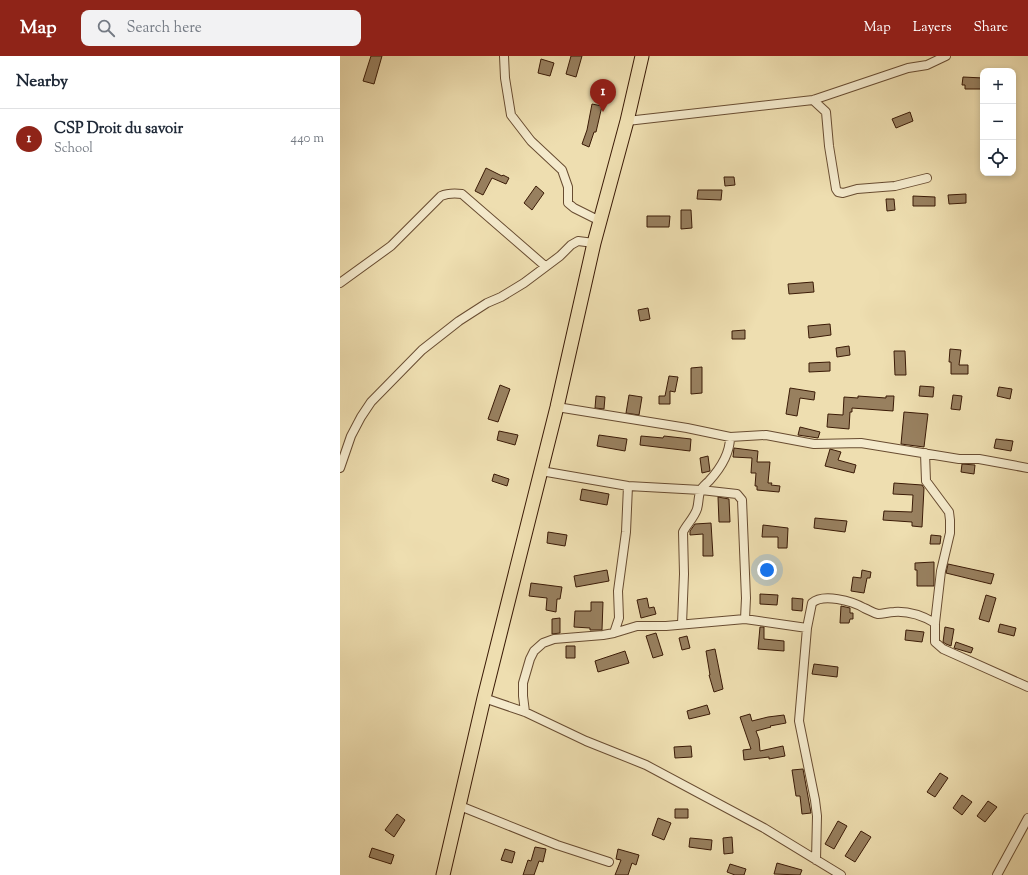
<!DOCTYPE html>
<html lang="en">
<head>
<meta charset="utf-8">
<style>
  :root { --surface:#fff; --page:#f2f2f3; --text:#1f2937; --muted:#747a83; --line:#e0e1e3; --accent:#8f2418 }
  body { margin:0; font-family:"Sorts Mill Goudy",serif; background:var(--page); color:var(--text) }
  .controls { position:absolute; right:12px; top:12px; display:grid; overflow:hidden; border-radius:8px; box-shadow:0 2px 6px #0003 }
  .controls button { width:36px; height:36px; display:grid; place-items:center; padding:0; border:0; border-bottom:1px solid var(--line); background:var(--surface); color:var(--text); font:20px sans-serif }
  .you { position:absolute; left:427px; top:514px; width:14px; height:14px; margin:-10px; border:3px solid #fff; border-radius:50%; background:#1a73e8; box-shadow:0 0 0 6px #1a73e833 }
  .badge { display:grid; place-items:center; width:26px; height:26px; border-radius:50%; background:var(--accent); color:#fff; font-size:13px; font-weight:700 }
  .pin { position:absolute; translate:-50% -33px; filter:drop-shadow(0 1px 2px #0008) }
  .pin::after { content:''; position:absolute; top:21px; width:14px; height:12px; background:inherit; clip-path:polygon(0 0,100% 0,50% 100%) }
  .list { margin:0; padding:0; list-style:none }
  h2 { display:flex; justify-content:space-between; align-items:center; height:52px; margin:0; padding:0 16px; font-size:17px }
  h2 small { font-size:13px; font-weight:400; color:var(--muted) }
  .list li { display:grid; grid-template-columns:26px 1fr auto; gap:12px; align-items:center; box-sizing:border-box; height:60px; padding:0 16px; border-top:1px solid var(--line) }
  .list b { display:block; font-size:15px; white-space:nowrap }
  .list p { margin:0; font-size:13px; white-space:nowrap; color:var(--muted) }
  .list em { font-size:13px; font-style:normal; color:var(--muted) }
  .icon { flex:none; width:22px; height:22px; fill:none; stroke:currentColor; stroke-width:2; stroke-linecap:round; stroke-linejoin:round }
  .map { position:relative; flex:none; width:688px; height:819px; overflow:hidden }
  header { display:flex; align-items:center; gap:24px; box-sizing:border-box; height:56px; padding:0 20px; background:var(--accent); color:#fff }
  header strong { font-size:19px }
  nav { display:flex; gap:22px; margin-inline-start:auto; font-size:14px }
  .search { width:280px; height:36px; background:var(--page); display:flex; align-items:center; gap:10px; box-sizing:border-box; padding:0 14px; border-radius:8px; color:var(--muted); font-size:15px }
  main { display:flex }
  aside { flex:1; background:var(--surface) }
  .map>svg:first-child { display:block }
  .building { fill:#98805f; stroke:#3b1b07 }
  .lines { fill:none; stroke-linecap:round; stroke-linejoin:round }
  .street-casing { stroke:#684c31; stroke-width:10 }
  .primary-casing { stroke:#3b1b07; stroke-width:15 }
  .street { stroke:#f4eacc; stroke-width:8 }
  .primary { stroke:#eedeb0; stroke-width:13 }
</style>
</head>
<body>
<header>
<strong>Map</strong>
<div class="search"><svg class="icon" aria-label="search" viewBox="0 0 24 24"><circle cx="10" cy="10" r="6"/><path d="M15 15l6 6"/></svg>Search here</div>
<nav><a>Map</a><a>Layers</a><a>Share</a></nav>
</header>
<main>
<aside>
<h2>Nearby<small></small></h2>
<ul class="list">
<li><span class="badge">1</span><div><b>CSP Droit du savoir</b><p>School</p></div><em>440 m</em></li>
</ul>
</aside>
<div class="map">
<svg width="688" height="819" viewBox="0 0 688 819">
  <rect width="100%" height="100%" fill="#eedeb0"/>
  <filter id="stains"><feTurbulence type="fractalNoise" baseFrequency=".005" numOctaves="4"/><feColorMatrix values="0 0 0 0 .2 0 0 0 0 .09 0 0 0 0 .02 0 0 0 .5 -.17"/></filter>
  <radialGradient id="worn" r=".72"><stop offset=".6" stop-color="#630" stop-opacity="0"/><stop offset="1" stop-color="#630" stop-opacity=".3"/></radialGradient>
  <path class="building" d="M 31,0 L 42,0 L 34,28 L 23,25 Z
    M 231,0 L 242,0 L 236,21 L 226,18 Z
    M 201,3 L 214,7 L 210,20 L 198,17 Z
    M 623,21 L 643,22 L 643,33 L 625,33 L 625,29 L 622,29 Z
    M 252,48 L 262,50 L 256,76 L 254,76 L 249,91 L 242,88 L 247,74 Z
    M 570,56 L 573,65 L 556,72 L 552,63 Z
    M 146,112 L 162,120 L 163,119 L 169,122 L 166,128 L 152,122 L 143,139 L 135,135 Z
    M 384,121 L 394,121 L 395,129 L 385,130 Z
    M 196,130 L 204,137 L 192,154 L 184,147 Z
    M 358,134 L 382,134 L 381,144 L 357,143 Z
    M 626,138 L 626,147 L 609,148 L 608,139 Z
    M 573,140 L 595,141 L 595,150 L 573,150 Z
    M 546,143 L 554,143 L 555,154 L 547,155 Z
    M 341,154 L 351,154 L 352,172 L 341,173 Z
    M 307,160 L 330,160 L 329,171 L 307,171 Z
    M 473,226 L 474,236 L 449,238 L 448,228 Z
    M 308,252 L 310,263 L 300,265 L 298,254 Z
    M 490,268 L 491,279 L 469,282 L 468,270 Z
    M 405,274 L 405,283 L 392,283 L 392,275 Z
    M 509,290 L 510,299 L 497,301 L 496,292 Z
    M 610,293 L 621,294 L 619,309 L 628,309 L 628,318 L 611,318 L 611,306 L 609,306 Z
    M 554,295 L 565,295 L 566,319 L 555,319 Z
    M 490,306 L 490,315 L 469,316 L 469,307 Z
    M 362,311 L 362,337 L 351,338 L 351,312 Z
    M 329,320 L 338,321 L 335,336 L 330,335 L 330,348 L 319,348 L 319,340 L 325,340 Z
    M 160,329 L 170,333 L 158,366 L 148,363 Z
    M 580,330 L 594,331 L 593,341 L 579,340 Z
    M 659,331 L 672,333 L 670,343 L 657,340 Z
    M 450,332 L 475,336 L 474,344 L 460,342 L 457,360 L 446,358 Z
    M 289,339 L 302,341 L 299,359 L 286,357 Z
    M 613,339 L 622,340 L 620,354 L 611,353 Z
    M 256,340 L 265,341 L 264,353 L 255,352 Z
    M 518,340 L 546,342 L 546,340 L 554,340 L 553,355 L 512,352 L 512,356 L 510,356 L 509,373 L 487,371 L 488,358 L 503,359 L 504,341 L 518,342 Z
    M 564,356 L 588,358 L 584,391 L 561,388 Z
    M 460,371 L 480,376 L 478,382 L 458,379 Z
    M 159,375 L 178,379 L 175,389 L 157,384 Z
    M 259,379 L 287,383 L 285,395 L 257,390 Z
    M 301,380 L 323,382 L 324,380 L 351,383 L 350,395 L 300,389 Z
    M 656,383 L 673,385 L 671,395 L 654,392 Z
    M 394,392 L 418,395 L 417,406 L 430,406 L 428,427 L 432,427 L 431,429 L 440,430 L 439,436 L 417,434 L 417,430 L 415,430 L 416,417 L 411,417 L 412,402 L 393,401 Z
    M 490,393 L 501,396 L 498,404 L 516,409 L 514,417 L 485,410 Z
    M 368,400 L 370,415 L 362,417 L 360,402 Z
    M 622,408 L 635,409 L 634,418 L 621,416 Z
    M 154,418 L 169,423 L 167,430 L 152,425 Z
    M 554,427 L 582,429 L 584,432 L 582,471 L 572,470 L 572,466 L 543,464 L 544,455 L 572,456 L 573,439 L 553,438 Z
    M 242,433 L 269,438 L 267,449 L 240,444 Z
    M 378,441 L 389,443 L 390,466 L 379,466 Z
    M 475,462 L 507,465 L 505,476 L 474,472 Z
    M 371,467 L 373,500 L 363,500 L 363,478 L 350,479 L 350,475 L 355,468 Z
    M 423,469 L 448,472 L 447,492 L 438,492 L 438,481 L 422,481 Z
    M 208,476 L 227,479 L 225,490 L 207,487 Z
    M 591,479 L 601,480 L 600,488 L 590,488 Z
    M 594,506 L 594,530 L 577,530 L 577,514 L 575,514 L 575,507 Z
    M 608,508 L 654,518 L 651,528 L 606,517 Z
    M 267,514 L 269,525 L 236,531 L 234,520 Z
    M 522,514 L 531,516 L 530,522 L 527,522 L 524,537 L 511,535 L 513,521 L 521,522 Z
    M 191,527 L 222,531 L 220,543 L 217,543 L 216,556 L 206,554 L 207,542 L 189,540 Z
    M 420,538 L 438,539 L 437,549 L 420,548 Z
    M 646,539 L 656,542 L 649,566 L 639,563 Z
    M 307,542 L 309,552 L 314,551 L 316,558 L 301,562 L 297,544 Z
    M 452,542 L 463,543 L 462,555 L 452,554 Z
    M 251,546 L 263,546 L 262,574 L 250,574 L 250,572 L 234,571 L 235,555 L 251,555 Z
    M 501,550 L 510,552 L 510,557 L 513,557 L 513,563 L 510,563 L 509,567 L 500,567 Z
    M 220,562 L 220,577 L 212,578 L 212,563 Z
    M 660,568 L 676,572 L 674,580 L 658,576 Z
    M 420,571 L 424,571 L 424,583 L 444,585 L 444,595 L 418,593 Z
    M 605,571 L 614,573 L 611,590 L 606,588 L 603,586 Z
    M 566,574 L 584,576 L 582,586 L 565,584 Z
    M 316,577 L 323,599 L 313,602 L 306,580 Z
    M 347,580 L 350,592 L 342,594 L 339,582 Z
    M 616,586 L 633,592 L 631,597 L 614,592 Z
    M 226,590 L 235,590 L 235,602 L 226,602 Z
    M 375,593 L 383,633 L 374,636 L 369,619 L 370,619 L 366,595 Z
    M 285,595 L 289,607 L 258,616 L 255,605 Z
    M 474,608 L 498,611 L 497,621 L 472,618 Z
    M 367,649 L 370,658 L 349,663 L 347,655 Z
    M 410,658 L 412,665 L 428,661 L 444,659 L 446,667 L 430,670 L 431,671 L 416,675 L 419,683 L 420,695 L 443,690 L 445,700 L 429,703 L 429,701 L 404,704 L 403,694 L 411,693 L 400,661 Z
    M 351,690 L 352,701 L 335,702 L 334,691 Z
    M 463,713 L 471,757 L 462,758 L 460,740 L 456,740 L 452,714 Z
    M 600,717 L 608,722 L 595,741 L 587,736 Z
    M 622,739 L 632,746 L 622,759 L 613,752 Z
    M 648,745 L 657,751 L 645,766 L 637,760 Z
    M 335,753 L 348,753 L 348,762 L 335,762 Z
    M 57,758 L 65,764 L 54,781 L 45,774 Z
    M 318,762 L 331,767 L 324,784 L 312,779 Z
    M 498,765 L 507,770 L 494,793 L 485,788 Z
    M 521,775 L 531,781 L 515,806 L 505,800 Z
    M 392,781 L 393,797 L 384,798 L 383,782 Z
    M 350,782 L 372,784 L 371,794 L 349,791 Z
    M 195,791 L 206,793 L 203,806 L 199,805 L 194,819 L 183,819 L 188,804 L 191,805 Z
    M 32,792 L 54,799 L 51,808 L 29,801 Z
    M 165,793 L 175,796 L 172,807 L 161,804 Z
    M 278,793 L 299,799 L 296,809 L 292,807 L 288,819 L 275,819 L 281,804 L 276,803 Z
    M 437,807 L 462,814 L 460,819 L 434,818 Z
    M 390,808 L 406,813 L 404,819 L 395,819 L 387,816 Z"/>
  <g class="lines">
    <defs>
      <path id="street" d="M 164,0 L 165,22 L 171,59 L 191,85 L 222,114 L 228,131 L 228,147 L 234,152 L 260,165
        M 473,44 L 486,56 L 489,90 L 496,133 L 498,136 L 503,137 L 517,133 L 555,130 L 587,122
        M 287,65 L 473,44 L 568,12 L 587,9 L 606,0
        M 0,227 L 51,190 L 101,140 C 108,137 114,137 122,138 L 205,210
        M 217,351 L 347,372 L 390,381 L 426,379 L 474,388 L 521,387 L 619,403 L 639,403 L 688,412
        M 585,397 L 586,425 L 609,456 L 610,464 L 610,477 L 601,515 L 595,567 L 595,586 L 603,593 L 688,631
        M 0,412 L 11,380 L 21,361 L 31,346 L 82,294 L 119,265 L 147,247 L 161,241 L 184,227 L 220,200 L 231,189 L 238,185 L 254,187
        M 201,415 L 288,430 L 361,434 L 397,438 L 402,444 L 406,542 L 405,563
        M 342,568 L 344,518 L 343,476 C 347,468 354,462 357,453 C 359,447 358,439 361,434 C 362,431 366,428 369,425 C 380,413 390,398 390,381
        M 274,577 L 279,562 L 278,535 L 286,476 L 288,430
        M 144,642 L 185,656 L 246,685 L 306,709 L 424,772 L 501,819
        M 185,656 L 183,640 L 183,627 L 190,603 L 194,595 L 203,587 L 214,583 L 263,579 L 274,577 L 297,570 L 326,570 L 405,563 L 467,572
        M 120,750 L 217,789 L 269,806
        M 476,804 L 477,760 L 475,744 L 459,665 L 467,572 L 472,547 C 483,537 512,545 524,552 C 529,554 533,557 538,558 C 543,558 549,556 554,556 C 568,555 583,560 595,567
        M 657,819 L 688,762"/>
      <path id="primary" d="M 103,819 L 144,642 L 217,351 L 254,187 L 287,65 L 302,0"/>
    </defs>
    <use href="#street" class="street-casing"/>
    <use href="#primary" class="primary-casing"/>
    <use href="#street" class="street"/>
    <use href="#primary" class="primary"/>
  </g>
  <rect width="100%" height="100%" filter="url(#stains)"/>
  <rect width="100%" height="100%" fill="url(#worn)"/>
</svg>
<div class="controls">
<button>+</button>
<button>−</button>
<button><svg class="icon" aria-label="locate" viewBox="0 0 24 24"><circle cx="12" cy="12" r="6"/><path d="M12 2v4M12 18v4M2 12h4M18 12h4"/></svg></button>
</div>
<div class="you"></div>
<div class="pin badge" style="left:263px;top:56px">1</div>
</div>
</main>
</body>
</html>
